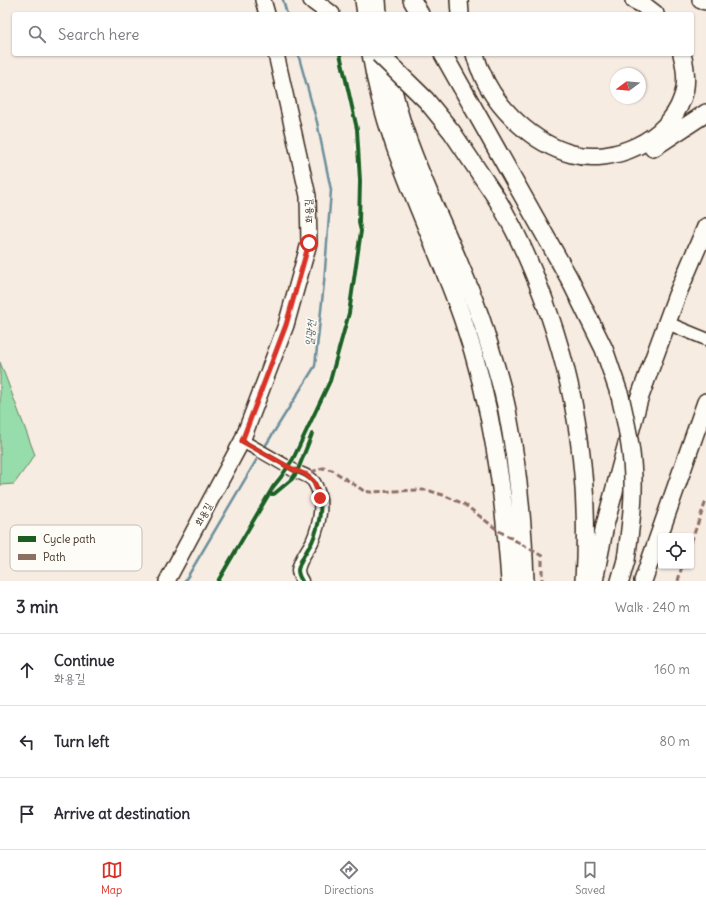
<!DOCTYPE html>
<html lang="en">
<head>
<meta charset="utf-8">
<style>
  :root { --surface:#fff; --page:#f7f7f7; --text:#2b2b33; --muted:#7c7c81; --line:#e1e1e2; --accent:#d93025 }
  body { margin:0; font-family:Delius,"Poor Story",sans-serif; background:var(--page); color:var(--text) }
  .controls { position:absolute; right:12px; bottom:12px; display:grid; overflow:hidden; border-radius:4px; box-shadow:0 1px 3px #0004 }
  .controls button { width:36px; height:36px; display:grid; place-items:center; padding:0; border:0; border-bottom:1px solid var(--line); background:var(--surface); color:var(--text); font:20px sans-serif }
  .compass { position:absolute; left:610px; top:68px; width:36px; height:36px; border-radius:50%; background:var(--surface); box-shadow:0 1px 3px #0004; rotate:254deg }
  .stop { position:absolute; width:12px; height:12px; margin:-9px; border:3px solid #d93025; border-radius:50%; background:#fff }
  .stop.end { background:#d93025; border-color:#fff; box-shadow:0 1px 4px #0008 }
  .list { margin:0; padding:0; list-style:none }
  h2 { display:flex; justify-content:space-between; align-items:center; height:52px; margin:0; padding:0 16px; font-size:17px }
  h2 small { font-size:13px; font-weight:400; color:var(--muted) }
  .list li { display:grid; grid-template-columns:26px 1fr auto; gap:12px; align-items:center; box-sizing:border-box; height:72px; padding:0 16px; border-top:1px solid var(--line) }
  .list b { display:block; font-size:15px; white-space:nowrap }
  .list p { margin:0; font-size:13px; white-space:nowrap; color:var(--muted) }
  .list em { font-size:13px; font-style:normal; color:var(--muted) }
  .icon { flex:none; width:22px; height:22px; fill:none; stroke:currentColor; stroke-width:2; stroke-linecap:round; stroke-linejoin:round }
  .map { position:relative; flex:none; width:706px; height:581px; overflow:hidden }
  .search { position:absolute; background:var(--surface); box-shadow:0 1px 3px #0004; left:12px; right:12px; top:12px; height:44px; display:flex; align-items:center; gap:10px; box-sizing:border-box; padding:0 14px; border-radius:4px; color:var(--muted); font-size:15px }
  .sheet { height:268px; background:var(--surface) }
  nav { display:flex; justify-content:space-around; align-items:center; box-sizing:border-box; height:56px; border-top:1px solid var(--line); background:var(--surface); font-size:11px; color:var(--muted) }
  nav a { display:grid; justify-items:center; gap:2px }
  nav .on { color:var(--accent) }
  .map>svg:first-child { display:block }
  .green { fill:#96ddab; stroke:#688464 }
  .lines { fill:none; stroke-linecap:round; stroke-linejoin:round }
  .stream { stroke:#6c8f9b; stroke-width:2.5 }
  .minor-casing { stroke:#3b2a1e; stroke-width:15 }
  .major-casing { stroke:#3b2a1e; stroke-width:18 }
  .highway-casing { stroke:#3b2a1e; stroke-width:20 }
  .minor { stroke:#fdfcf7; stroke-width:12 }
  .major { stroke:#fdfcf7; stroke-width:15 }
  .highway { stroke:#fdfcf7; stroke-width:17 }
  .highway-bridge-casing { stroke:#3b2a1e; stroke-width:20; stroke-linecap:butt }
  .highway-bridge { stroke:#fdfcf7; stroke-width:17 }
  .quiet { stroke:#8d6e63; stroke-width:3; stroke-dasharray:6 3; stroke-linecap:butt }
  .cycleway-casing { stroke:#fdfcf7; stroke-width:6 }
  .cycleway { stroke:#1b5e20; stroke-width:4 }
  .route { stroke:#d93025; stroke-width:5 }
  .labels { text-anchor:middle; stroke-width:3; stroke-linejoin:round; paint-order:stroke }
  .street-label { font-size:10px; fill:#3b2a1e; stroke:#fdfcf7 }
  .water-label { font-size:11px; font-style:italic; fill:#545d5d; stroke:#fdfcf7 }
  .key { fill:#fdfcf7; stroke:#c3bdb6; stroke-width:1 }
  .key-label { font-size:11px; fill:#3b2a1e }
</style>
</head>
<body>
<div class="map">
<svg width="706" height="581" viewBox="0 0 706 581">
  <rect width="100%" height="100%" fill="#f7ece2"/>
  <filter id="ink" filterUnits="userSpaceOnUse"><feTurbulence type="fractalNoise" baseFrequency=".025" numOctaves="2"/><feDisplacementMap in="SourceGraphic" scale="8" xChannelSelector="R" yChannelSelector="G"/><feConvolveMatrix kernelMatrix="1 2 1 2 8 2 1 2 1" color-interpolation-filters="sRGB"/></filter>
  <g filter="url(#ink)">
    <path class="green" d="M 0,362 L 35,455 L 14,484 L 0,485 Z"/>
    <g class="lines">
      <path class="stream" d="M 283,0 L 287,14
        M 264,448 L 315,366 L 324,283 L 331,190 L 317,122 L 298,54
        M 185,581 L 260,454"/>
      <defs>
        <path id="minor" d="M 667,323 L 706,339
          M 242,441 C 259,450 276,460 293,470 C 300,474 309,475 314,482 C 325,500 320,524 312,542 C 307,551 300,559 298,570 C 298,574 300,578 302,581"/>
        <path id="major" d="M 263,0 L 267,14
          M 167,581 L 242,441 L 286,325 L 309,243 L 308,196 L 276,54"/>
        <path id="highway" d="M 312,0 L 331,14
          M 364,0 L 366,14
          M 377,0 L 378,14
          M 412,0 L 420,14
          M 459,0 L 460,14
          M 634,0 L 642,4 L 655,14
          M 701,0 L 706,1
          M 371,54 C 386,149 432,230 463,320 C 492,404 504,492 510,581
          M 443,54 L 569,278 L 604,349 L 620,396
          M 475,54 C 477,60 478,66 481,71 C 495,108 534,144 572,154 C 613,165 668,140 682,99 C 688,84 686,69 682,54
          M 386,55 C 390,78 395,101 402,123 C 424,191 459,254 482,322 C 491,351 501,380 507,410 C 518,466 523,524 525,581
          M 653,148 L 706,113
          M 495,196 C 515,228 530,262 543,297 C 578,391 590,482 584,581
          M 594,581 L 605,525 L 639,399 L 677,295 L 706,227
          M 620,581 L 626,560
          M 643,581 L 706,402"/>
      </defs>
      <use href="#minor" class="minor-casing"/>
      <use href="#major" class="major-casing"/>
      <use href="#highway" class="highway-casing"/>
      <use href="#minor" class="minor"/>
      <use href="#major" class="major"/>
      <use href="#highway" class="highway"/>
      <defs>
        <path id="highway-bridge" d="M 379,54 L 426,100 L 452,132 L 495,196
          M 620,396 C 627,426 634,458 633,490 C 633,513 629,537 626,560"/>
      </defs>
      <use href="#highway-bridge" class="highway-bridge-casing"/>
      <use href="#highway-bridge" class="highway-bridge"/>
      <path class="quiet" d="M 307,476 L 305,474 L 323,468 L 332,470 L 364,491 L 370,492 L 418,490 L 427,490 L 443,495 L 464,504 L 499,531 L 542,556 L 542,581
        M 691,542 L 706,501
        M 678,581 L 682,566"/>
      <defs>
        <path id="cycleway" d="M 242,441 C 259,450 276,460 293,470 C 300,474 309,475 314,482 C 325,500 320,524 312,542 C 307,551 300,559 298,570 C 298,574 300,578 302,581
          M 271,494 L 274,494 L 292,479 L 297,472 L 312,434
          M 218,581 L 273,487 L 281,477 L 293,459 L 330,381 L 349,313 L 361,231 L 359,223 L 360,181 L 357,129 L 340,54"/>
      </defs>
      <use href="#cycleway" class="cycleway-casing"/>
      <use href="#cycleway" class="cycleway"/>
    </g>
  </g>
  <g class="lines" filter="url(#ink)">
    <path class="route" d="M 309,243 L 286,325 L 242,441 L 294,470 L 305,474 L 314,482 L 320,498"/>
  </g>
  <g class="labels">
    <g class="street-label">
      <text transform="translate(308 211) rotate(-92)" y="4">화용길</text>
      <text transform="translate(203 514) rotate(-62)" y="4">화용길</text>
    </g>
    <g class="water-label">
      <text transform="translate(310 333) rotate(-85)" y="4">일광천</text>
    </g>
  </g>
  <rect x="10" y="525" width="132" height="46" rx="6" class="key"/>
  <rect x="18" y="536" width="18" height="6" fill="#1b5e20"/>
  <rect x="18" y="554" width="18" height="6" fill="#8d6e63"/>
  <g class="key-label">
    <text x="43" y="543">Cycle path</text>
    <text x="43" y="561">Path</text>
  </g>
</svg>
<div class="controls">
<button><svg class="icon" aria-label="locate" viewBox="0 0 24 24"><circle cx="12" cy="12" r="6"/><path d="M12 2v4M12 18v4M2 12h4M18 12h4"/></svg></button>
</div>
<svg class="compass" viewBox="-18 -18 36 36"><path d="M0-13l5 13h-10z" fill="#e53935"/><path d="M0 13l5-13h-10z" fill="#7c7c81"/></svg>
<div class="stop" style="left:309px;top:243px"></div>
<div class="stop end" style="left:320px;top:498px"></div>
<div class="search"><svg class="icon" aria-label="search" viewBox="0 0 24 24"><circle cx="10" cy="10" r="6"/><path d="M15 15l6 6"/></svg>Search here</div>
</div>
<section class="sheet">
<h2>3 min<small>Walk · 240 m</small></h2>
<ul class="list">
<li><svg class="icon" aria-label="ahead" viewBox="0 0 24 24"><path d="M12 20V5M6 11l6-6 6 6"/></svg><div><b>Continue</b><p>화용길</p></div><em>160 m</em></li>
<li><svg class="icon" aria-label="left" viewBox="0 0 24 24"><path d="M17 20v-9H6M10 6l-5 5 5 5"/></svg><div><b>Turn left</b></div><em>80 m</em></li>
<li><svg class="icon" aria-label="arrive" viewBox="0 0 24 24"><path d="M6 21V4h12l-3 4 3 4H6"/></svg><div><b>Arrive at destination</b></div></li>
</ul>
</section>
<nav>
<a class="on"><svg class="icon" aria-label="map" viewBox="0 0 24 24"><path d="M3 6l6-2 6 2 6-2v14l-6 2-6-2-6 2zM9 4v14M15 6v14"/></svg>Map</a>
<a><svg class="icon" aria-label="directions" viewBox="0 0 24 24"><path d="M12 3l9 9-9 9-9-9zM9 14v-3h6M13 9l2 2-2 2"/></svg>Directions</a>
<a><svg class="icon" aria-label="saved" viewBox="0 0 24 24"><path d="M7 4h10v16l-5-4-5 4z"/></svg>Saved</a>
</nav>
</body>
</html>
